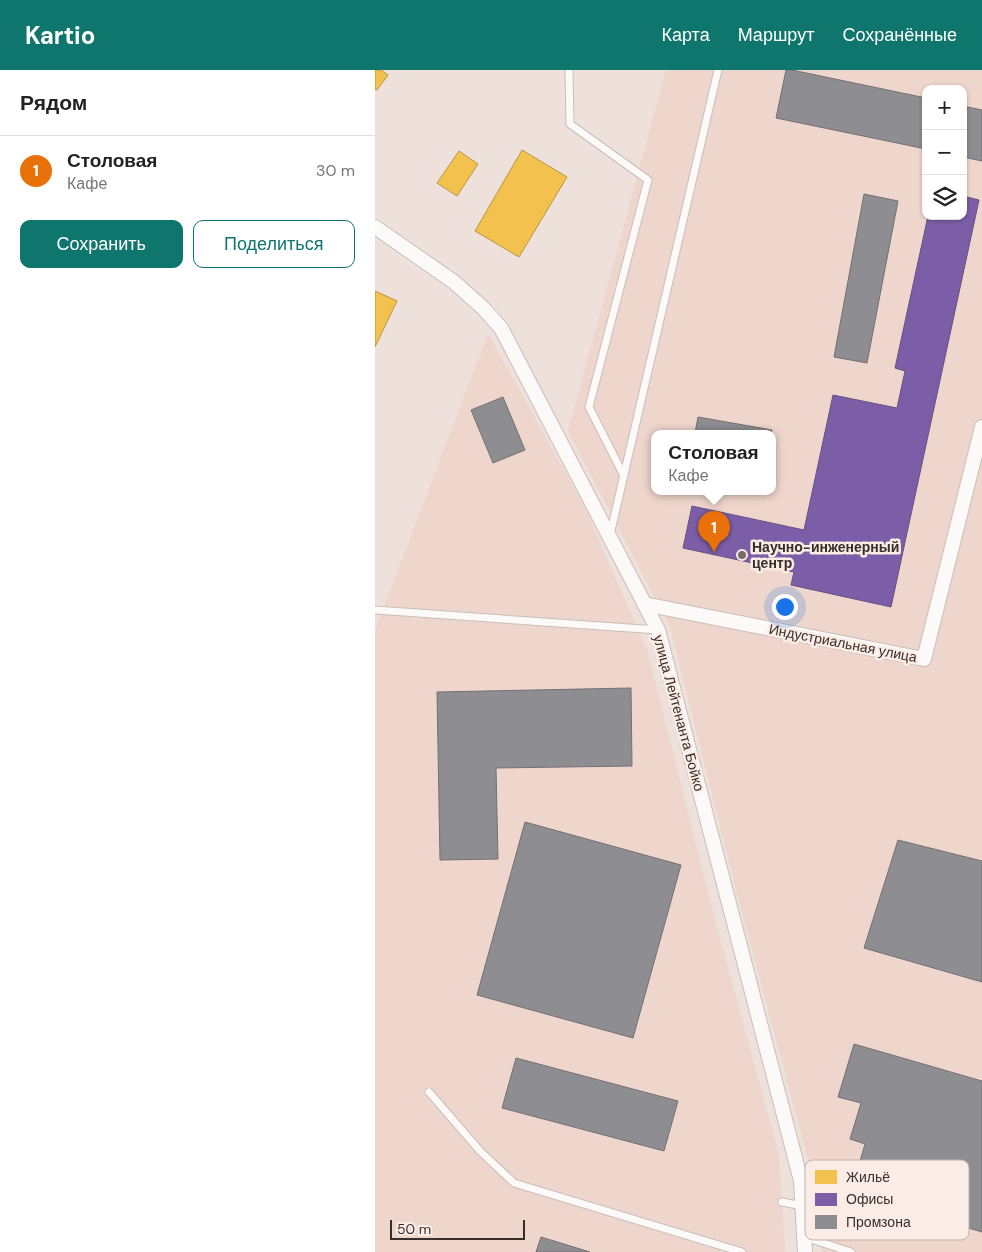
<!DOCTYPE html>
<html lang="ru">
<head>
<meta charset="utf-8">
<style>
  :root { --surface:#fff; --page:#f6f6f6; --text:#222; --muted:#767676; --line:#e0e0e0; --accent:#0f766e }
  body { margin:0; font-family:"DM Sans",sans-serif; background:var(--page); color:var(--text) }
  .controls { position:absolute; right:15px; top:15px; display:grid; overflow:hidden; border-radius:10px; box-shadow:0 1px 4px #0004 }
  .controls button { width:45px; height:45px; display:grid; place-items:center; padding:0; border:0; border-bottom:1px solid var(--line); background:var(--surface); color:var(--text); font:25px sans-serif }
  .scale { position:absolute; left:15px; bottom:12px; width:135px; box-sizing:border-box; padding-left:5px; border:2px solid #382e2a; border-top:0; font-size:14px; line-height:18px; white-space:nowrap; color:#382e2a; -webkit-text-stroke:4px #fbece6; paint-order:stroke }
  .you { position:absolute; left:409px; top:536px; width:18px; height:18px; margin:-12px; border:4px solid #fff; border-radius:50%; background:#1a73e8; box-shadow:0 0 0 8px #1a73e833 }
  .badge { display:grid; place-items:center; width:32px; height:32px; border-radius:50%; background:var(--accent); color:#fff; font-size:16px; font-weight:700 }
  .pin { position:absolute; translate:-50% -41px; filter:drop-shadow(0 1px 2px #0008) }
  .pin::after { content:''; position:absolute; top:26px; width:18px; height:15px; background:inherit; clip-path:polygon(0 0,100% 0,50% 100%) }
  .popup { position:absolute; left:276px; top:360px; width:125px; height:65px; box-sizing:border-box; display:grid; place-content:center; border-radius:10px; background:var(--surface); filter:drop-shadow(0 1px 4px #0005); font-size:16px; white-space:nowrap; color:var(--muted) }
  .popup b { font-size:19px; color:var(--text) }
  .popup::after { content:''; position:absolute; left:50%; top:100%; margin-left:-10px; border:10px solid transparent; border-top-color:var(--surface) }
  .list { margin:0; padding:0; list-style:none }
  h2 { display:flex; justify-content:space-between; align-items:center; height:65px; margin:0; padding:0 20px; font-size:21px }
  h2 small { font-size:16px; font-weight:400; color:var(--muted) }
  .list li { display:grid; grid-template-columns:32px 1fr auto; gap:15px; align-items:center; box-sizing:border-box; height:70px; padding:0 20px; border-top:1px solid var(--line) }
  .list b { display:block; font-size:19px; white-space:nowrap }
  .list p { margin:0; font-size:16px; white-space:nowrap; color:var(--muted) }
  .list em { font-size:16px; font-style:normal; color:var(--muted) }
  .actions { display:flex; gap:10px; padding:15px 20px }
  .actions a { flex:1; padding:11px 0; border:1px solid var(--accent); border-radius:10px; text-align:center; font-size:18px; color:var(--accent) }
  .actions .main { background:var(--accent); color:#fff }
  .icon { flex:none; width:28px; height:28px; fill:none; stroke:currentColor; stroke-width:2; stroke-linecap:round; stroke-linejoin:round }
  .map { position:relative; flex:none; width:607px; height:1182px; overflow:hidden }
  header { display:flex; align-items:center; gap:30px; box-sizing:border-box; height:70px; padding:0 25px; background:var(--accent); color:#fff }
  header strong { font-size:24px }
  nav { display:flex; gap:28px; margin-inline-start:auto; font-size:18px }
  main { display:flex }
  aside { flex:1; background:var(--surface) }
  .map>svg:first-child { display:block }
  .built { fill:#efd6cc; fill-rule:evenodd }
  .homes { fill:#f2c14e; stroke:#ba9543 }
  .offices { fill:#7b5ea7; stroke:#675082 }
  .industry { fill:#8d8d92; stroke:#747073 }
  .lines { fill:none; stroke-linecap:round; stroke-linejoin:round }
  .lane-casing { stroke:#c8beb9; stroke-width:9 }
  .street-casing { stroke:#c8beb9; stroke-width:16 }
  .lane { stroke:#fcfaf9; stroke-width:7 }
  .street { stroke:#fcfaf9; stroke-width:14 }
  .poi-dot { fill:#786c68; stroke:#fbece6; stroke-width:2 }
  .labels { text-anchor:middle; stroke-width:5; stroke-linejoin:round; paint-order:stroke }
  .poi-label { font-size:14px; font-weight:bold; fill:#382e2a; stroke:#fbece6; text-anchor:start }
  .street-label { font-size:14px; fill:#382e2a; stroke:#fbece6 }
  .key { fill:#fbece6; stroke:#c0b3ae; stroke-width:1 }
  .key-label { font-size:14px; fill:#382e2a }
</style>
</head>
<body>
<header>
<strong>Kartio</strong>
<nav><a>Карта</a><a>Маршрут</a><a>Сохранённые</a></nav>
</header>
<main>
<aside>
<h2>Рядом<small></small></h2>
<ul class="list">
<li><span class="badge" style="background:#e8710a">1</span><div><b>Столовая</b><p>Кафе</p></div><em>30 m</em></li>
</ul>
<div class="actions"><a class="main">Сохранить</a><a>Поделиться</a></div>
</aside>
<div class="map">
<svg width="607" height="1182" viewBox="0 0 607 1182">
  <rect width="100%" height="100%" fill="#eee0da"/>
  <path class="built" d="M 291,0 L 607,0 L 607,1182 L 447,1182 L 444,1130 L 366,839 L 295,557 L 193,361 ZM 551,19 L 588,19 L 588,146 L 551,146 ZM 280,363 L 398,363 L 398,421 L 280,421 Z
    M 113,264 L 209,436 L 272,580 L 343,861 L 404,1085 L 410,1182 L 0,1182 L 0,560 Z"/>
  <path class="homes" d="M 0,0 L 6,0 L 13,5 L 2,20 L 0,19 Z
    M 147,80 L 192,107 L 144,187 L 100,161 Z
    M 84,81 L 103,94 L 82,126 L 62,113 Z
    M 0,221 L 22,231 L 0,277 Z"/>
  <path class="offices" d="M 588,126 L 604,130 L 516,537 L 416,515 L 419,502 L 308,478 L 317,436 L 429,460 L 458,325 L 522,338 L 530,301 L 520,298 L 553,146 L 588,146 Z"/>
  <path class="industry" d="M 411,0 L 417,0 L 551,28 L 551,79 L 401,48 Z
    M 588,36 L 607,40 L 607,91 L 588,87 Z
    M 489,124 L 523,131 L 492,293 L 459,287 Z
    M 128,327 L 150,380 L 118,393 L 96,340 Z
    M 323,347 L 397,360 L 396,363 L 320,363 Z
    M 256,618 L 257,696 L 121,698 L 123,789 L 65,790 L 62,622 Z
    M 150,752 L 306,795 L 258,968 L 102,925 Z
    M 523,770 L 607,791 L 607,912 L 489,878 Z
    M 479,974 L 607,1011 L 607,1162 L 493,1129 L 498,1110 L 481,1105 L 490,1074 L 475,1069 L 486,1033 L 463,1027 Z
    M 141,988 L 303,1031 L 289,1081 L 127,1038 Z
    M 166,1167 L 215,1182 L 161,1182 Z"/>
  <g class="lines">
    <defs>
      <path id="lane" d="M 194,0 L 195,54 L 273,110 L 214,337 L 249,406
        M 235,465 L 343,0
        M 0,540 L 283,560
        M 54,1022 L 105,1081 L 139,1113 L 367,1182
        M 407,1132 L 428,1136
        M 430,1167 L 476,1182"/>
      <path id="street" d="M 0,157 L 79,212 L 108,238 L 126,258 L 283,560 L 426,1111 L 430,1182
        M 269,534 L 549,589 L 607,357"/>
    </defs>
    <use href="#lane" class="lane-casing"/>
    <use href="#street" class="street-casing"/>
    <use href="#lane" class="lane"/>
    <use href="#street" class="street"/>
  </g>
  <circle class="poi-dot" cx="367" cy="485" r="5"/>
  <g class="labels">
    <g class="poi-label">
      <text x="377" y="482">Научно-инженерный<tspan x="377" dy="16">центр</tspan></text>
    </g>
    <g class="street-label">
      <text transform="translate(468 573) rotate(11)" y="5">Индустриальная улица</text>
      <text transform="translate(304 643) rotate(75)" y="5">улица Лейтенанта Бойко</text>
    </g>
  </g>
  <rect x="430" y="1090" width="164" height="80" rx="8" class="key"/>
  <rect x="440" y="1100" width="22" height="14" fill="#f2c14e"/>
  <rect x="440" y="1123" width="22" height="13" fill="#7b5ea7"/>
  <rect x="440" y="1145" width="22" height="14" fill="#8d8d92"/>
  <g class="key-label">
    <text x="471" y="1112">Жильё</text>
    <text x="471" y="1134">Офисы</text>
    <text x="471" y="1157">Промзона</text>
  </g>
</svg>
<div class="controls">
<button>+</button>
<button>−</button>
<button><svg class="icon" aria-label="layers" viewBox="0 0 24 24"><path d="M12 4l9 5-9 5-9-5zM3 14l9 5 9-5"/></svg></button>
</div>
<div class="scale">50 m</div>
<div class="you"></div>
<div class="pin badge" style="left:339px;top:482px;background:#e8710a">1</div>
<div class="popup"><b>Столовая</b>Кафе</div>
</div>
</main>
</body>
</html>
